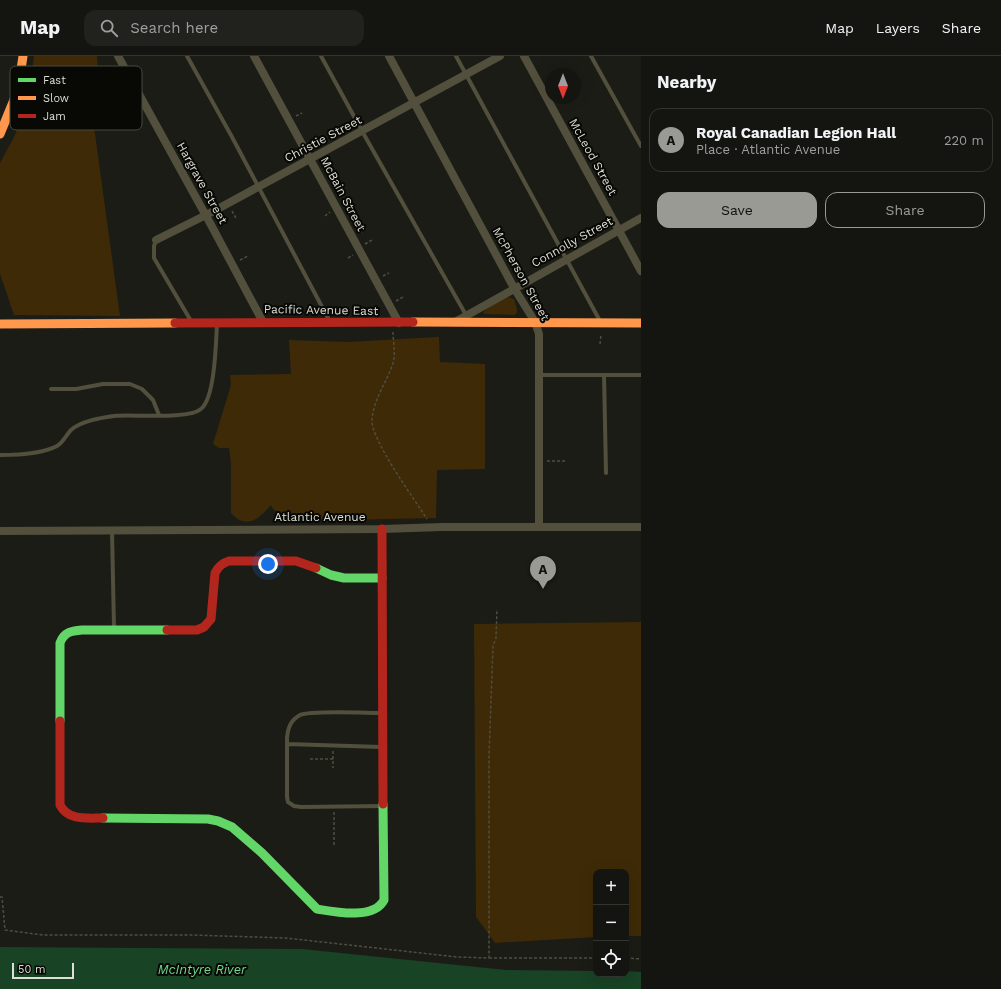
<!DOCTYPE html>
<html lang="en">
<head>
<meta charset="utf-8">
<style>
  :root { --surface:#141510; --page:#21221e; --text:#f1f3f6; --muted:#9d9f9f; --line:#333430; --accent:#999a93 }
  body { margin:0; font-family:"Work Sans",sans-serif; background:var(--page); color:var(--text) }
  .controls { position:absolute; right:12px; bottom:12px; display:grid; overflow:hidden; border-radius:8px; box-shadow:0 4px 16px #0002 }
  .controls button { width:36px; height:36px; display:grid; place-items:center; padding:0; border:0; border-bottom:1px solid var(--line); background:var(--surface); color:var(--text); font:20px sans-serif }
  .compass { position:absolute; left:545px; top:12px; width:36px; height:36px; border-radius:50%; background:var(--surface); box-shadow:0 4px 16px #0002; rotate:180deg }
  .scale { position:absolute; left:12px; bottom:10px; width:62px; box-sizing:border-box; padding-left:4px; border:2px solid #ddded6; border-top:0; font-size:11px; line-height:14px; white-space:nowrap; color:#ddded6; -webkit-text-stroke:3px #080804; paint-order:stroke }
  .you { position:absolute; left:268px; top:508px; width:14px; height:14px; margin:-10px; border:3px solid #fff; border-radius:50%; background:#1a73e8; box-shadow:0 0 0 6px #1a73e833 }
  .badge { display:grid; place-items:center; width:26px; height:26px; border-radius:50%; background:var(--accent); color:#111; font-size:13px; font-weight:700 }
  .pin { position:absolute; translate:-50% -33px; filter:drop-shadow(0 1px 2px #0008) }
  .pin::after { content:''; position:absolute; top:21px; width:14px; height:12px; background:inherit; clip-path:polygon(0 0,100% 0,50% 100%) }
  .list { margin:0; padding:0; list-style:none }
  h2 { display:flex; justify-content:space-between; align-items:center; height:52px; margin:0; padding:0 16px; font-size:17px }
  h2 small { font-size:13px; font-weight:400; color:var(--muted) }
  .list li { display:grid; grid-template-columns:26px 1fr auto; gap:12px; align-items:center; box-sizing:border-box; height:64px; margin:0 8px 8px; padding:0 8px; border:1px solid var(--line); border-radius:12px }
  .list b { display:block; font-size:15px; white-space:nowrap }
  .list p { margin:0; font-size:13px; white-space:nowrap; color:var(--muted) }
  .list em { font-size:13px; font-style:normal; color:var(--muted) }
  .actions { display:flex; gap:8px; padding:12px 16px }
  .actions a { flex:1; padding:9px 0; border:1px solid var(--accent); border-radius:12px; text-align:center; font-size:14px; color:var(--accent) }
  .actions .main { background:var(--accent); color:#111 }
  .icon { flex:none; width:22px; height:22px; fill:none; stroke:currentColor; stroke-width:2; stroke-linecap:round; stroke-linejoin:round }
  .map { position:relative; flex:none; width:641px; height:933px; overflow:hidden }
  header { display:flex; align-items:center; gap:24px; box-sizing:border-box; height:56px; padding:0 20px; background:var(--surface); border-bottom:1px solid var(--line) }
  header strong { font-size:19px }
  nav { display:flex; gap:22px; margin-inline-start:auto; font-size:14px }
  .search { width:280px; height:36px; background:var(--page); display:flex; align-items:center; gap:10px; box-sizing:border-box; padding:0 14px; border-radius:12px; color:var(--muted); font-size:15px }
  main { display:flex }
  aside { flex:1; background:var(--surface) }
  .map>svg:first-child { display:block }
  .green { fill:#3e2a06 }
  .water { fill:#184325 }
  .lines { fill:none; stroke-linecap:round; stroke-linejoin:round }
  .path { stroke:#504d40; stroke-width:1.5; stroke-dasharray:3 2; stroke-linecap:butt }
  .lane { stroke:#524f3c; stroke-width:4 }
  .street { stroke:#524f3c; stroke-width:8 }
  .fast { stroke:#63d668; stroke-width:9 }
  .slow { stroke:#ff974d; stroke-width:9 }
  .jam { stroke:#b3261e; stroke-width:9 }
  .labels { text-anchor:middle; stroke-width:4; stroke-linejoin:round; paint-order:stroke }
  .street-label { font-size:12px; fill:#ddded6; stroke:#080804 }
  .water-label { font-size:13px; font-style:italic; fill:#6add8e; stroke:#080804 }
  .key { fill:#080804; stroke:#484843; stroke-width:1 }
  .key-label { font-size:11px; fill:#ddded6 }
</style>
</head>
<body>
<header>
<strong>Map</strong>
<div class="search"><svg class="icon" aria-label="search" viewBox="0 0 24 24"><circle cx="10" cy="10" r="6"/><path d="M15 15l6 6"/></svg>Search here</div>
<nav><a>Map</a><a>Layers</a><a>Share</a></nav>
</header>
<main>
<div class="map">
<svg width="641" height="933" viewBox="0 0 641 933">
  <rect width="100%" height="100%" fill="#1b1c16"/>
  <path class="green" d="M 34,0 L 97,0 L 99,27 L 89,34 L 120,260 L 14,259 L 0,218 L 0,107 L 14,81 L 22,62 L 30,32 Z
    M 508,241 L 514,243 L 517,253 L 517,257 L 514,259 L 484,258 L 483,256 L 500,243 Z
    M 439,281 L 440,306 L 485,308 L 485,413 L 437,414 L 436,462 L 290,465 L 273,453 L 271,449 C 264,457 254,469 242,465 C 238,464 234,460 231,457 L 231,408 L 229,392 L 219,392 L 213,388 L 231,329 L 230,319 L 291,318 L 289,284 L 348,286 Z
    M 641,566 L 641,880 L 626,880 L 626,816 L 596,816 L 596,881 L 495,887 L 476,861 L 474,568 Z"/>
  <path class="water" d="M 0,891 L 302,893 L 506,914 L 596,915 L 596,918 L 626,918 L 626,915 L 641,916 L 641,933 L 0,933 Z"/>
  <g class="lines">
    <path class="path" d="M 296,60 L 302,57
      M 326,117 L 333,113
      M 232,155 L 236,162
      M 325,160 L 330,156
      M 359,177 L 366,173
      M 365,188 L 372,184
      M 348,202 L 353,199
      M 240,204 L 248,200
      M 383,220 L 389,217
      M 396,245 L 403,241
      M 393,276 C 393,285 396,298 393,307 C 387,326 373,344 372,364 C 371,384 415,444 427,463
      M 600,288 L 601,278
      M 547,405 L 565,405
      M 333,695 L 333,712
      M 310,703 L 333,703
      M 334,756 L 334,790
      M 0,841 L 2,841 L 5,874 L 43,879 L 192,879 L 286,882 L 457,901 L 489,902 L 489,700 L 493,590 L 496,582 L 497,553
      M 489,902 L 596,902
      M 626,902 L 641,903"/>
    <path class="lane" d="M 187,0 L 232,81 L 329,264
      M 321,0 L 362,75 L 466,259
      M 456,0 L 600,265
      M 591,0 L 641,90
      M 156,184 L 154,190 L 154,202 L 191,265
      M 539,319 L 641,319
      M 604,319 L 606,417
      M 51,333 L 76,333 L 103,328 L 130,328 L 142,333 L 153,344 L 159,359
      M 0,399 C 16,399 42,398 57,390 C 63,387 66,379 71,374 C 81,365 100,362 114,360 C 133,358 188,364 201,353 C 215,342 216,286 217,268
      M 112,475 L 114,572
      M 381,657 C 366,657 310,654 300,659 C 291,664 288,671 287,682 L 287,741 L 288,746 L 294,750 L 301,751 L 383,750
      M 287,688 L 381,691"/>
    <path class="street" d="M 118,0 L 210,167 L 263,266
      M 254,0 L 399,267
      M 389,0 L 514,232 L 535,266 L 539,278 L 539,471
      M 524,0 L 641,215
      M 156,184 L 212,156 L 500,0
      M 455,266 L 641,162
      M 0,475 L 382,473 L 442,471 L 641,471"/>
    <path class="fast" d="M 316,512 L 331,519 L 344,522 L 382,522
      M 60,665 L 60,587 C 64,576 71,575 82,574 L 167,574
      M 103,762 L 208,763 L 218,765 L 232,771 L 262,797 L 317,853 C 335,856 374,864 384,844 L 383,748"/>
    <path class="slow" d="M 0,78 L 18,34 L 23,0
      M 413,266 L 641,267
      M 0,268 L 175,267"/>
    <path class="jam" d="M 175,267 L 413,266
      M 382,473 L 383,748
      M 167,574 L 197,574 L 204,571 L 211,563 L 215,517 C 218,511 222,507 229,505 L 296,505 L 316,512
      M 60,665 L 60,749 C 68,765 88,762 103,762"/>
  </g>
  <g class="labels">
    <g class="street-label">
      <text transform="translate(323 83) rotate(-28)" y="4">Christie Street</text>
      <text transform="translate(593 101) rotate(61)" y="4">McLeod Street</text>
      <text transform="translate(202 127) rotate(61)" y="4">Hargrave Street</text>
      <text transform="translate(343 138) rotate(62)" y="4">McBain Street</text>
      <text transform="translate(572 186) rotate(-29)" y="4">Connolly Street</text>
      <text transform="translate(521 218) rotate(61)" y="4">McPherson Street</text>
      <text transform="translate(321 254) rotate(1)" y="4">Pacific Avenue East</text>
      <text x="320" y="465">Atlantic Avenue</text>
    </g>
    <g class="water-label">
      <text x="202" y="918">McIntyre River</text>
    </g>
  </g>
  <rect x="10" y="10" width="132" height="64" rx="6" class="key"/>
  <rect x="18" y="22" width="18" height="4" fill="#63d668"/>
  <rect x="18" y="40" width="18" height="4" fill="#ff974d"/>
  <rect x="18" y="58" width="18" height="4" fill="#b3261e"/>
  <g class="key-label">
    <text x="43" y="28">Fast</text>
    <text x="43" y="46">Slow</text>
    <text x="43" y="64">Jam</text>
  </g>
</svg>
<div class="controls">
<button>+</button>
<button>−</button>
<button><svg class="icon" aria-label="locate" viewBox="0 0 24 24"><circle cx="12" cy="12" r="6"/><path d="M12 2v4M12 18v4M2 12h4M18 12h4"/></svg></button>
</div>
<svg class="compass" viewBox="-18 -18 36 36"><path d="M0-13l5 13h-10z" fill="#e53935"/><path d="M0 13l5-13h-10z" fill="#9d9f9f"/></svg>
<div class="scale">50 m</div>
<div class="you"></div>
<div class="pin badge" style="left:543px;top:533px">A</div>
</div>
<aside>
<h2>Nearby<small></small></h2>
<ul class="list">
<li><span class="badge">A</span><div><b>Royal Canadian Legion Hall</b><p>Place · Atlantic Avenue</p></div><em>220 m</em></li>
</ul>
<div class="actions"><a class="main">Save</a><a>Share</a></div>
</aside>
</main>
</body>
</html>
